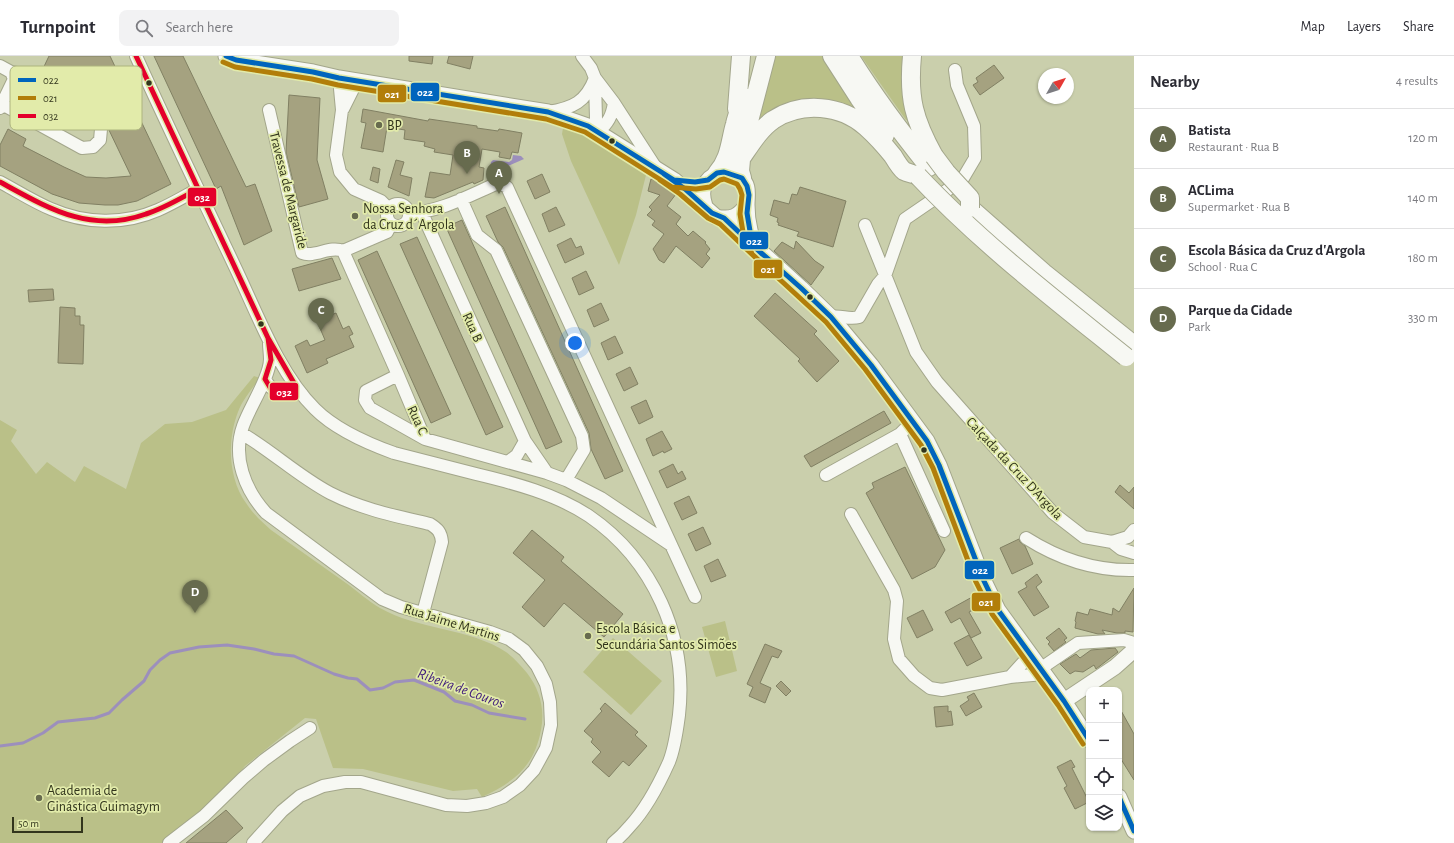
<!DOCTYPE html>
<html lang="en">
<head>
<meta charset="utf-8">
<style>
  :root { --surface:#fff; --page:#f2f2f3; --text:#2b2b33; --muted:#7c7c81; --line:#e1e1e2; --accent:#676b4e }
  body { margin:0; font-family:"Alegreya Sans",sans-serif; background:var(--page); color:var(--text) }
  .controls { position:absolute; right:12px; bottom:12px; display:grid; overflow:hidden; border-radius:8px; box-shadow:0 1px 3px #0004 }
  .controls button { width:36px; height:36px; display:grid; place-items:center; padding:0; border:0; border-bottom:1px solid var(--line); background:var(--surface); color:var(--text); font:20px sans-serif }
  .compass { position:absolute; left:1038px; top:12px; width:36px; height:36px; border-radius:50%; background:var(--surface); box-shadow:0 1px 3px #0004; rotate:51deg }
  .scale { position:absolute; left:12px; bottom:10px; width:71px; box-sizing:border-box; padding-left:4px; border:2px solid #32351c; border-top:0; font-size:11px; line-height:14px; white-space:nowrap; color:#32351c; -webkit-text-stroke:3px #e2ebaa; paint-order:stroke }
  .you { position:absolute; left:575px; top:287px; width:14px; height:14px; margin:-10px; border:3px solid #fff; border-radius:50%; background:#1a73e8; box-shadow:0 0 0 6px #1a73e833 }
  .badge { display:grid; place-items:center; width:26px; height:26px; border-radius:50%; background:var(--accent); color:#fff; font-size:13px; font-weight:700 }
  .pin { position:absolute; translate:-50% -33px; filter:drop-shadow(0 1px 2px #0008) }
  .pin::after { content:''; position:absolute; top:21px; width:14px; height:12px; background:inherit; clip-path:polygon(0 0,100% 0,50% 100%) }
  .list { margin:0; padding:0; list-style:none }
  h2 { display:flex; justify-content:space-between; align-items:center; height:52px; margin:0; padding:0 16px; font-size:17px }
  h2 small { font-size:13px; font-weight:400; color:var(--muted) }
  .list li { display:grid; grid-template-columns:26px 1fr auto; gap:12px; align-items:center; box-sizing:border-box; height:60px; padding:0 16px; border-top:1px solid var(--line) }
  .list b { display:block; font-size:15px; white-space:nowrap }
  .list p { margin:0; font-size:13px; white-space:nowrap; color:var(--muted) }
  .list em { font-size:13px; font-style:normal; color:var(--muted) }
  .icon { flex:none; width:22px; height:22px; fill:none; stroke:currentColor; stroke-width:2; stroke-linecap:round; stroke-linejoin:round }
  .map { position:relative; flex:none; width:1134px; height:787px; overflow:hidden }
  header { display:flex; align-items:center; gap:24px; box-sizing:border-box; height:56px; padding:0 20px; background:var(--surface); border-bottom:1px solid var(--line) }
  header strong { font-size:19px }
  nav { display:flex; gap:22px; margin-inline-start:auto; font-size:14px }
  .search { width:280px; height:36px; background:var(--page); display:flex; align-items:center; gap:10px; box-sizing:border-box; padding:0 14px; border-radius:8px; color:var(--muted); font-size:15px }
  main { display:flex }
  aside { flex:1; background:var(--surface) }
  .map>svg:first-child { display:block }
  .green { fill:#bac088 }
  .water { fill:#9c8fbc }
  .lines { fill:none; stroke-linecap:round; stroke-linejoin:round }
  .stream { stroke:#9c8fbc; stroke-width:3 }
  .building { fill:#a5a280; stroke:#818063 }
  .minor-casing { stroke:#a3a68b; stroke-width:14 }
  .major-casing { stroke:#a3a68b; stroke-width:17 }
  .highway-casing { stroke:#a3a68b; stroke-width:20 }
  .minor { stroke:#f7f8f3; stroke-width:12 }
  .major { stroke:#f7f8f3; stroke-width:15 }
  .highway { stroke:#f7f8f3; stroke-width:18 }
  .highway-bridge-casing { stroke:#a3a68b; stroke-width:20; stroke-linecap:butt }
  .highway-bridge { stroke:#f7f8f3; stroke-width:18 }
  .bus-1-casing { stroke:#e2ebaa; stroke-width:8 }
  .bus-2-casing { stroke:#e2ebaa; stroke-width:8 }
  .bus-3-casing { stroke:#e2ebaa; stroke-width:8 }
  .bus-1 { stroke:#0065bd; stroke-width:5 }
  .bus-2 { stroke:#b27e0a; stroke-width:5 }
  .bus-3 { stroke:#e4002b; stroke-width:5 }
  .bus-dot { fill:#32351c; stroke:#e2ebaa; stroke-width:1.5 }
  .poi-dot { fill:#676b4e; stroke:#e2ebaa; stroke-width:1.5 }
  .labels { text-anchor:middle; stroke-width:3.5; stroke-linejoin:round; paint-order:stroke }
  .poi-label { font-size:14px; fill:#32351c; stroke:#e2ebaa; text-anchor:start }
  .street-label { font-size:14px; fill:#32351c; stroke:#e2ebaa }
  .water-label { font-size:15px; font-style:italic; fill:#401c7b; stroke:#e2ebaa }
  .key { fill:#e2ebaa; stroke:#adb47f; stroke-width:1 }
  .key-label { font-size:11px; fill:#32351c }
  .line-badge { stroke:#e2ebaa; stroke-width:1.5 }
  .badge-label { font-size:11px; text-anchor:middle; font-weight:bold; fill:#fff }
</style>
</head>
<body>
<header>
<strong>Turnpoint</strong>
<div class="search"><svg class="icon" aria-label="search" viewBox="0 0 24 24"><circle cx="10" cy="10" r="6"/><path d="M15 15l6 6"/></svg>Search here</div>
<nav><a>Map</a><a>Layers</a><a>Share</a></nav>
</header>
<main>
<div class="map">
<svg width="1134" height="787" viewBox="0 0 1134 787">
  <rect width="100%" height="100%" fill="#cacfac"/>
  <path class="green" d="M 773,0 L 822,0 L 861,59 L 834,47 L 755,73 Z
    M 861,0 L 909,0 L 912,63 L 906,64 Z
    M 564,66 L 648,111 L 636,159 L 619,209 L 571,105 L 562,78 Z
    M 254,320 L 260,322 C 252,333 243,343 238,356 C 227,384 228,422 246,447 C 253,458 262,466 271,474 C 296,492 321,509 346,527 C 357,535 368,545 380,552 C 418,574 470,572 506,596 C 514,602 521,610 527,617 C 540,634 545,653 541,674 C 534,711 514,726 482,741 L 477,733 L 453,735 L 363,713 L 333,712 L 316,663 L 305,662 L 245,710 L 221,740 L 164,787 L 0,787 L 0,364 L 17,374 L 11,385 L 36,418 L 47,406 L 75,426 L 84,410 L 126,433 L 141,387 L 165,368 L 192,366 L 226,354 Z
    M 725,565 L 737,615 L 716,621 L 702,571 Z
    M 613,582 L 662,625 L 631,659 L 583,616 Z"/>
  <path class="water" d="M 513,99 L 521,100 L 524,103 L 494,116 L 490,115 L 491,106 L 493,104 L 509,106 L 512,104 Z"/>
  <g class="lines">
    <path class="stream" d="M 0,690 L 23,687 L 43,677 L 58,666 L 95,662 L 109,657 L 122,644 L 144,625 L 150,614 L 160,604 L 170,597 L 199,591 L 227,589 L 254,593 L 274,598 L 294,600 L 334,618 L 348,622 L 357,623 L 370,634 L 383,632 L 395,626 L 414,624 L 444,636 L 455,645 L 472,649 L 489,657 L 525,663"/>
  </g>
  <path class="building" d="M 49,0 L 110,0 L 171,128 L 137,145 L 118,149 L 105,149 L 79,147 L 52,138 L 0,110 L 0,89 L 8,73 L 26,83 L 23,90 L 64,111 L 86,121 L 106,122 L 131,120 L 108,72 L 106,63 L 98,50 L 40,19 Z
    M 154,0 L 183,0 L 246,131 L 255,128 L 272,175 L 244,189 L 221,130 L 216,133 Z
    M 409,0 L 433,0 L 432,8 L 409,5 Z
    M 449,0 L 473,0 L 470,13 L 447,7 Z
    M 994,9 L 1004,22 L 980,39 L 973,29 L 978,26 L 976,22 Z
    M 289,39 L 320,42 L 317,104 L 328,143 L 299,151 L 286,96 Z
    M 363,53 L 428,65 L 429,63 L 477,70 L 477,72 L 498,75 L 499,73 L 522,77 L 518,97 L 512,96 L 510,103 L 499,101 L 500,96 L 482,93 L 479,111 L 484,112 L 483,124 L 474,128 L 473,126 L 434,142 L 425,141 L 430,116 L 450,119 L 453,99 L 434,96 L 435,93 L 424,90 L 425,86 L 404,83 L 405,74 L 387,71 L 383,96 L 361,92 L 366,67 L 361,66 Z
    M 396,104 L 404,106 L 400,119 L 412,122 L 409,140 L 388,131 Z
    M 373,111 L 380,113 L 378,127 L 370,124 Z
    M 542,118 L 550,136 L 535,143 L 527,125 Z
    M 651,123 L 660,126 L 676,138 L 667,150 L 681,161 L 676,168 L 688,180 L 693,175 L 706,186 L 705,187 L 710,193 L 706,198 L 710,202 L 702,212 L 676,190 L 664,207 L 659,204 L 653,193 L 664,178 L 652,169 L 655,165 L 647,159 L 652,154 L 649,151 L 660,139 L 648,135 Z
    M 800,131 L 846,145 L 833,191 L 797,180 L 799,176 L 778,169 L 779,167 L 777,166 L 778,162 L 770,159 L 774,144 L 789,148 L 792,138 L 797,139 Z
    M 505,151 L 623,415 L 605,423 L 591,393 L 589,377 L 503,191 L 498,186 L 486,160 Z
    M 556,151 L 565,169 L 549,176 L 542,158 Z
    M 462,164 L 562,386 L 546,393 L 446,171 Z
    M 417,181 L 503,371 L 486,379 L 400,188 Z
    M 571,182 L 576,192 L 581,190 L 584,198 L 565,207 L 557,189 Z
    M 796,185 L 815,205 L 824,211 L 811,229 L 774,195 L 782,186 L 794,193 Z
    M 377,195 L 451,358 L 431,367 L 358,204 Z
    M 332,202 L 341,223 L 299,235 L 292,213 Z
    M 586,215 L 594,232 L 579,239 L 572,222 Z
    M 53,233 L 54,244 L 29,246 L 28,234 Z
    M 775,237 L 817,275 L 814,278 L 839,305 L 817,326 L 798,305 L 800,303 L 754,260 Z
    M 601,247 L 609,264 L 594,271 L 587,254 Z
    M 60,251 L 75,252 L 75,260 L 80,260 L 80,269 L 84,269 L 83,308 L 58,307 Z
    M 336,257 L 343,273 L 349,270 L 353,278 L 349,280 L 354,291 L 326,303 L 328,307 L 307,317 L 295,290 L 307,284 L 310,290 L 325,284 L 317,265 Z
    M 615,280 L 623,297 L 608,304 L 601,287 Z
    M 630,311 L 638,328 L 624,335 L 616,318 Z
    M 646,344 L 653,361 L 639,368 L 631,351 Z
    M 884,355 L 891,367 L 811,411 L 804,400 Z
    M 662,375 L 672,393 L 664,397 L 663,395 L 653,400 L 646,383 Z
    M 673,408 L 678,418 L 682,415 L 686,423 L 667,432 L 659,415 Z
    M 905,411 L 945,494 L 935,511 L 912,523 L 866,437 L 874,432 L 872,427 Z
    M 1120,429 L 1129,437 L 1134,431 L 1134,453 L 1115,436 Z
    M 689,440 L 697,457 L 682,464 L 674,447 Z
    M 703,471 L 711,488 L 696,495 L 688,478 Z
    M 532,474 L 564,501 L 561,505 L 623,558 L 604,581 L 564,547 L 544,571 L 522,551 L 545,524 L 513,497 Z
    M 1019,483 L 1020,486 L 1025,490 L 1033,508 L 1012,518 L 1000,492 Z
    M 718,503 L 726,520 L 711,526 L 704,510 Z
    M 1037,518 L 1042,526 L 1036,531 L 1049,551 L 1034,560 L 1018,536 L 1027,531 L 1025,527 Z
    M 1134,532 L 1133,576 L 1125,575 L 1125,577 L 1117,577 L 1102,574 L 1105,578 L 1098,578 L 1075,572 L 1076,566 L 1075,565 L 1077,556 L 1088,559 L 1090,553 L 1112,559 L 1113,552 L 1119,556 Z
    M 974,540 L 979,551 L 969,556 L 981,577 L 971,582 L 960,562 L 951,567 L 945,556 Z
    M 923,554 L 933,574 L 917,582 L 907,562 Z
    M 1059,572 L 1067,582 L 1064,584 L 1066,586 L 1054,595 L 1048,588 L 1050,586 L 1046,582 Z
    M 969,579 L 982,602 L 967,610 L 954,587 Z
    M 765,588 L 782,595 L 778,602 L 772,600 L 760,627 L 771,632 L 765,647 L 749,640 L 753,631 L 747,628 Z
    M 1115,592 L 1118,596 L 1096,613 L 1094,609 L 1083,616 L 1075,615 L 1070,618 L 1060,608 L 1076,598 L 1080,602 L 1091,594 Z
    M 781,625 L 791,635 L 786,640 L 776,630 Z
    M 974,637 L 982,651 L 966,660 L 960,650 L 969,644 L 967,641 Z
    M 605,647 L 638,676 L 635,679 L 647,690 L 629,710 L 623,705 L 609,721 L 592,706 L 601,696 L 591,686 L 593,683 L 584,675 L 602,655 L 600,653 Z
    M 948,650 L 948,656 L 951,655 L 953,669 L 936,671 L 934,651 Z
    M 1119,651 L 1134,678 L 1134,724 L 1119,700 Z
    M 1071,704 L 1075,711 L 1072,712 L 1089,746 L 1075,753 L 1064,732 L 1067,730 L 1057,711 Z
    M 226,754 L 243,772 L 226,787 L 186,787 Z"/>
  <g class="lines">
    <defs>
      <path id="minor" d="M 136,0 C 168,71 202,141 235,211 C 257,257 279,318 315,353 C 335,373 369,388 394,397 C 422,404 449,411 476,418 C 514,427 556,438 589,460 C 653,504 688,581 679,659 C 677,674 675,691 669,706 C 660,726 645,754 630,770 C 625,776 619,782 613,787
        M 582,0 L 591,12 L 595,22 L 614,47 L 656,112
        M 0,10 L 11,16 L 14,23 L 0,52
        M 339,22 L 342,54 L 336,99 L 340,116 L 354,133 L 381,145 L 389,153
        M 595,25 L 596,63 L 598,76
        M 2,48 L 82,92 L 93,91 L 100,84 L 101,73 L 99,65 L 91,55 L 22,18 L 11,16
        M 343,53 L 357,25
        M 269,54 L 302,197 C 315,202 330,189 343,195
        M 548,56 C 573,52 586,46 595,22
        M 598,76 C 608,67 612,60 614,47
        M 0,126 C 17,135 34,146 51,153 C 85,168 124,169 158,154 C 172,148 185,140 198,133
        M 461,143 L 477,179 L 496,194 L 582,380 L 584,394 L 566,424
        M387 159a11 11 0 1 1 22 0a11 11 0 1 1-22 0Z
        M 409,157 C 440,156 468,140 496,128 L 501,128 L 507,131 L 695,541
        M 422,157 L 525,385 L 547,417
        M 865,169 L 916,296 L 937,326 L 1053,457 L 1084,481 L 1112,486 L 1128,481 L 1134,474
        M 343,195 L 398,319 L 425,383 L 547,417 L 566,424 L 601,442 L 671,489
        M 343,195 L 387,176 L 391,168
        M 831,261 C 841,259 849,264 859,261 L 878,228 L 885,220 L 905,163 L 962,124 L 975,102 L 974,70 L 957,29 L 955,14
        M 398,319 L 366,335 L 365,344 L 370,352 L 425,383
        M 265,323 C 275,342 284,334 302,338
        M 241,377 C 272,395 298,420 330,437 C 361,453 396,460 430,468 C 438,473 441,476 442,486 L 423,557
        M 900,378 L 944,475
        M 508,406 L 517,399 L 525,385
        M 826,419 L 900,378 L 913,365
        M 851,458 L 894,534 L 897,545 L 894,583 L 899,603 L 914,620 L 930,632 L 942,634 L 1010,621 L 1044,618
        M 1026,482 C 1059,503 1095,515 1134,514
        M 1112,486 L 1121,493 L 1134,497
        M 1040,613 L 1078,587 L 1124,584 L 1134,587
        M 1010,621 L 1030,599
        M 169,787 L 204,760 L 243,722 L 264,704 L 290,685 L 310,672
        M 253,787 L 282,755 L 300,740 L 323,730 L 345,726 L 361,726 L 446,749 L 467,750 L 486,747 L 503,741 L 520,729 L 534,714 L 546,692 L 551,669 L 550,646 L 546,628 L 537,610 L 524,594 L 509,583 L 490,576 L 401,551 L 382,543 L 266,457 C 245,434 232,401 243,370 C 249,352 270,321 270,303 C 270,298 269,292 269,287"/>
      <path id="major" d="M 226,0 L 236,4 L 313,16 L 339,22 L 548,56 L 588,70 L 674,124 L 716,161 C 731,164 739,161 747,148
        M 705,150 C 703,144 701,138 704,131 C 709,117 727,112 740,121 C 750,129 747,138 747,149 C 747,157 748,166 750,174 C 751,180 755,186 757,192
        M 724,162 L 801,232 L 831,261 L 871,309 L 927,385 L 939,409 L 983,523 L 998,554 L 1064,645 L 1089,684
        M 1064,645 L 1115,611 L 1134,594
        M 1119,741 L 1134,775"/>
      <path id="highway" d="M 832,0 L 859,42 L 885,79
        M 849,0 C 873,39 900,75 929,111
        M 912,0 C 908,42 914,64 934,100
        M 737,53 L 741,0
        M 742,101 C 751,88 760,73 773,64 C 802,45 841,49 866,71 C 876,80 885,90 893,100 C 896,105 900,112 904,115 C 908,117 914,118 918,120
        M 717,117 C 730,103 730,85 735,68 C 737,59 741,50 744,41
        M 742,122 L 740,115 L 742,92 L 766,0
        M 970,152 L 1044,217 L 1134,289"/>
    </defs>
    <use href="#minor" class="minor-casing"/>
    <use href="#major" class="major-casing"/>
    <use href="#highway" class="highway-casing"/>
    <use href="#minor" class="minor"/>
    <use href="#major" class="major"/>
    <use href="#highway" class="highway"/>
    <defs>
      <path id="highway-bridge" d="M 934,100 L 946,116 L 970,142 L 970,152
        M 918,120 C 981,187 1054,243 1126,301"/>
    </defs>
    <use href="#highway-bridge" class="highway-bridge-casing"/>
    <use href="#highway-bridge" class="highway-bridge"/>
    <defs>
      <path id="bus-1" d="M 226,0 L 236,4 L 313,16 L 339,22 L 548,56 L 588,70 L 674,124 L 695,126 L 708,124 L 717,117 L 724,116 L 742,122 L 747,130 L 749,139 L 747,157 L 750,175 L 758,194 L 801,232 L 831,261 L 871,309 L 927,385 L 939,409 L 983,523 L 998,554 L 1064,645 L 1089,684
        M 664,118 L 685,133 L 712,157 L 724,162 L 762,198
        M 1119,741 L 1134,775"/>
      <path id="bus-2" d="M 223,6 L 235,11 L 312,23 L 338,29 L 546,63 L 585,76 L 672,131 L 696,133 L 710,131 L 720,124 L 724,123 L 737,128 L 740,133 L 742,139 L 740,158 L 743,176 L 752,198 L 826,266 L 865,313 L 921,389 L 933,412 L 976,526 L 992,558 L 1058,649 L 1083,688
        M 660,124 L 680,138 L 708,162 L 720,168 L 757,203"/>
      <path id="bus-3" d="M 136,0 L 268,282
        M 0,126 C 48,152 90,178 146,158 C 165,152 181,142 198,133
        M 268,282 L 294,327 L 291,335 L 285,336 L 271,333 L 265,323 L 271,304 Z"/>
    </defs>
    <use href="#bus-1" class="bus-1-casing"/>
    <use href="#bus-2" class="bus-2-casing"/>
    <use href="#bus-3" class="bus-3-casing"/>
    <use href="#bus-1" class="bus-1"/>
    <use href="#bus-2" class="bus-2"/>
    <use href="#bus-3" class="bus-3"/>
  </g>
  <g class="bus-dot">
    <circle cx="149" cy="27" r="3.5"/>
    <circle cx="612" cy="85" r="3.5"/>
    <circle cx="810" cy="241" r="3.5"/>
    <circle cx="261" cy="268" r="3.5"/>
    <circle cx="924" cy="394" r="3.5"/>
  </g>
  <g class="poi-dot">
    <circle cx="379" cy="69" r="4"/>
    <circle cx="355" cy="160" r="4"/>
    <circle cx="588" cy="580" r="4"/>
    <circle cx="39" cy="742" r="4"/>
  </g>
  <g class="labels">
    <g class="poi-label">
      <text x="387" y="74">BP</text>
      <text x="363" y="157">Nossa Senhora<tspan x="363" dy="16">da Cruz d´Argola</tspan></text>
      <text x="596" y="577">Escola Básica e<tspan x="596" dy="16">Secundária Santos Simões</tspan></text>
      <text x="47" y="739">Academia de<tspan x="47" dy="16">Ginástica Guimagym</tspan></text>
    </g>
    <g class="street-label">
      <text transform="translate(289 134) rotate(76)" y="5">Travessa de Margaride</text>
      <text transform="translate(473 271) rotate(66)" y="5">Rua B</text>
      <text transform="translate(418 364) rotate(65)" y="5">Rua C</text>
      <text transform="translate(1015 412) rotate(47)" y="5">Calçada da Cruz D'Argola</text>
      <text transform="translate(452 566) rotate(17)" y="5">Rua Jaime Martins</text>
    </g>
    <g class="water-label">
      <text transform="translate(461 632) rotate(20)" y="5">Ribeira de Couros</text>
    </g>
  </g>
  <rect x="10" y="10" width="132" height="64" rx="6" class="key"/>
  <rect x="18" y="22" width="18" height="4" fill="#0065bd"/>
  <rect x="18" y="40" width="18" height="4" fill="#b27e0a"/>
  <rect x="18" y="58" width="18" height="4" fill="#e4002b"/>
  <g class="key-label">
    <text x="43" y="28">022</text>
    <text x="43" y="46">021</text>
    <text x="43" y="64">032</text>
  </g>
  <g class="line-badge">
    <rect x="410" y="26" width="30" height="20" rx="4" fill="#0065bd"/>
    <rect x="377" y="28" width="30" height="19" rx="4" fill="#b27e0a"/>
    <rect x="187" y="131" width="30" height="20" rx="4" fill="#e4002b"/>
    <rect x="739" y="175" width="30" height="19" rx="4" fill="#0065bd"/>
    <rect x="753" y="203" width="30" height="20" rx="4" fill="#b27e0a"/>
    <rect x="269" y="326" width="30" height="19" rx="4" fill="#e4002b"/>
    <rect x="964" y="504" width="31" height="20" rx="4" fill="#0065bd"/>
    <rect x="971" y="536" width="30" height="20" rx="4" fill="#b27e0a"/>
  </g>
  <g class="badge-label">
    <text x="425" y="40">022</text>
    <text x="392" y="42">021</text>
    <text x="202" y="145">032</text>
    <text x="754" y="189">022</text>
    <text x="768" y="217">021</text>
    <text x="284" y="340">032</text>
    <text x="980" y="518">022</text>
    <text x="986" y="550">021</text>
  </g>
</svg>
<div class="controls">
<button>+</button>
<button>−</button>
<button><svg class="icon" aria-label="locate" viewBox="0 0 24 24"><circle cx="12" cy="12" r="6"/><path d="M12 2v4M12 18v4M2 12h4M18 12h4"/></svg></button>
<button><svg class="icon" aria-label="layers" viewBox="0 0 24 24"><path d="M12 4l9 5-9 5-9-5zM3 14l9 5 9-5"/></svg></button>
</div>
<svg class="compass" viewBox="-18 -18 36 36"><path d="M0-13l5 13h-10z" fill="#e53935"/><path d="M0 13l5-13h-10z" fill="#7c7c81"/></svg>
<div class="scale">50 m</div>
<div class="you"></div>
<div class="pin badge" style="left:499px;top:138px">A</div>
<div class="pin badge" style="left:467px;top:118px">B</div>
<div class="pin badge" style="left:321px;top:275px">C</div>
<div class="pin badge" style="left:195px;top:557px">D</div>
</div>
<aside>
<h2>Nearby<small>4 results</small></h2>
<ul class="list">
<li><span class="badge">A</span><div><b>Batista</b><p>Restaurant · Rua B</p></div><em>120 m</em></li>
<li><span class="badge">B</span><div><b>ACLima</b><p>Supermarket · Rua B</p></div><em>140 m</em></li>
<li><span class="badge">C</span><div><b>Escola Básica da Cruz d'Argola</b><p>School · Rua C</p></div><em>180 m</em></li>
<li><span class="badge">D</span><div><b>Parque da Cidade</b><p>Park</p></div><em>330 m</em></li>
</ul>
</aside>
</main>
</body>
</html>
